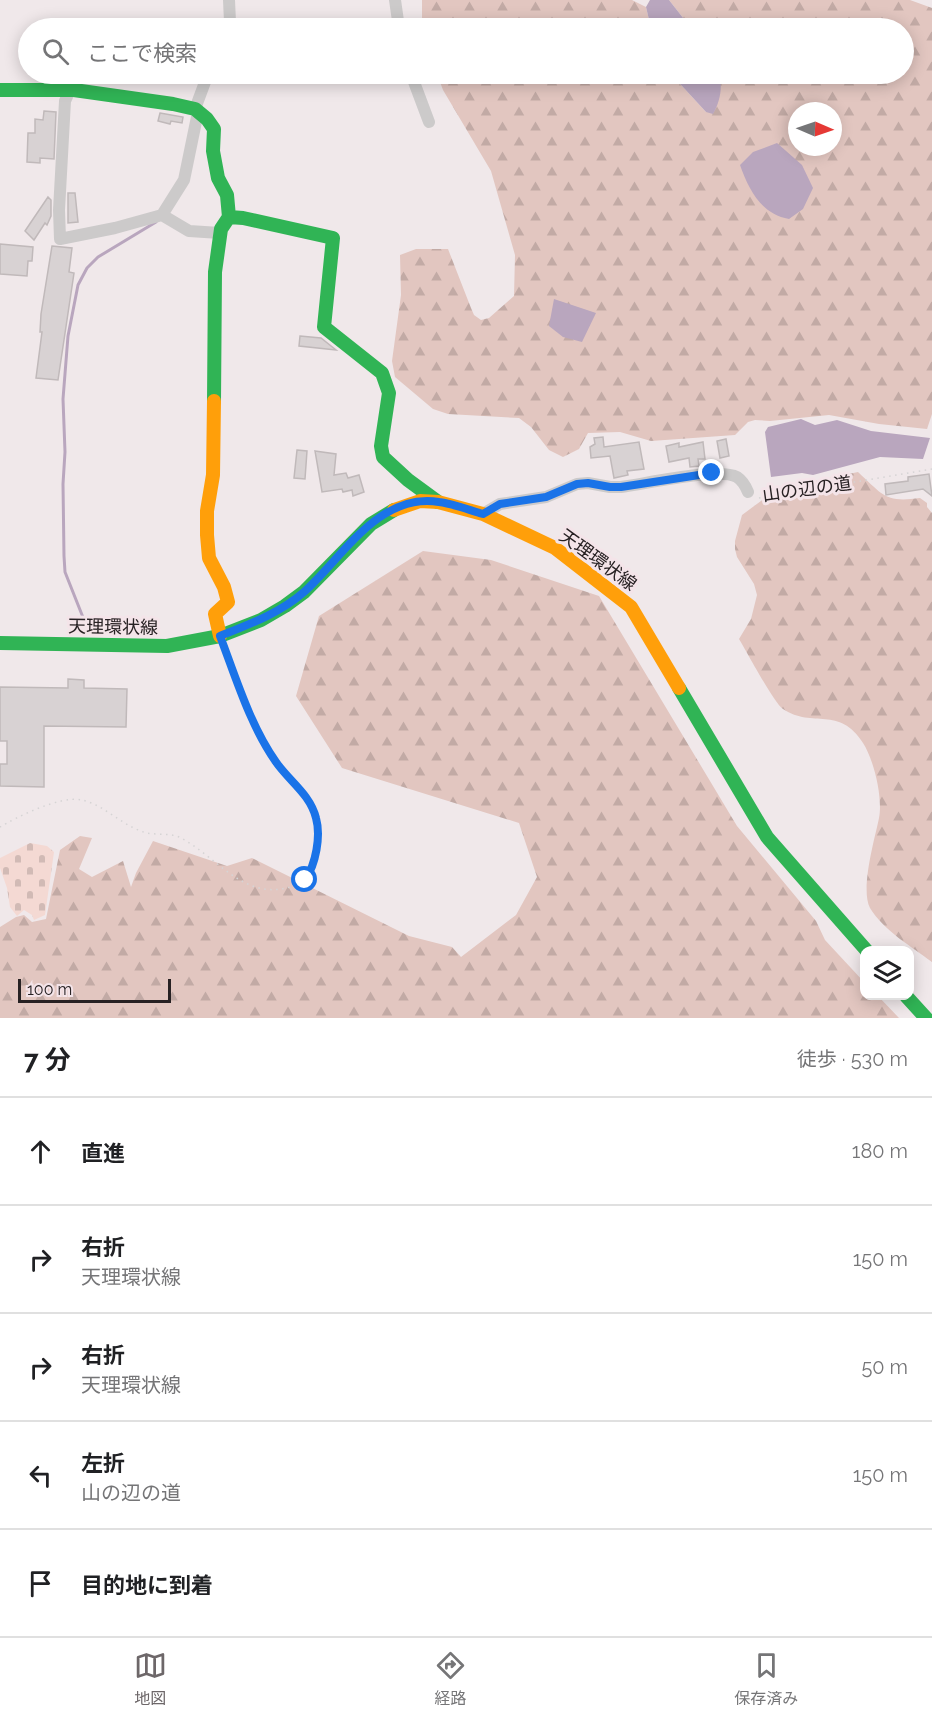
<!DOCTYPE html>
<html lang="ja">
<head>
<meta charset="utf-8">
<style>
  :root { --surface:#fff; --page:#f6f6f6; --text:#202124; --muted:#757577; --line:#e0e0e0; --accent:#6d6769 }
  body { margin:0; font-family:Raleway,"Noto Sans JP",sans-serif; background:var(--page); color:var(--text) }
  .controls { position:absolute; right:18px; bottom:18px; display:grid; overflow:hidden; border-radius:12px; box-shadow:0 3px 15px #0003 }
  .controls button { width:54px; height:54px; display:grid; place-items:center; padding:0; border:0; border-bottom:2px solid var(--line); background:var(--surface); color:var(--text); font:30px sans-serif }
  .compass { position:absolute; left:788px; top:102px; width:54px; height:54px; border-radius:50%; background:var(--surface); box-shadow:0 3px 15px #0003; rotate:92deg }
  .scale { position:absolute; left:18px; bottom:15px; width:153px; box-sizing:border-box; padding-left:6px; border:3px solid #272123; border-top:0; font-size:16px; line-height:21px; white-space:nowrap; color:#272123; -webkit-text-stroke:4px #f4e4e9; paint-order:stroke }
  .stop { position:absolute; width:18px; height:18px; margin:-14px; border:4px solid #1a73e8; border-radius:50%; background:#fff }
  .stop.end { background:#1a73e8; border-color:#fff; box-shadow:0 2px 6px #0008 }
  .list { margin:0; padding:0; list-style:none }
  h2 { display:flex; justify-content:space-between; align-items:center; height:78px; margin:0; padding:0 24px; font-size:26px }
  h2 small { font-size:20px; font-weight:400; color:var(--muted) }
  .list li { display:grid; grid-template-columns:39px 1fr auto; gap:18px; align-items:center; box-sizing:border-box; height:108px; padding:0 24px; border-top:2px solid var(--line) }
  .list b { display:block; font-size:22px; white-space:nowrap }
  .list p { margin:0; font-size:20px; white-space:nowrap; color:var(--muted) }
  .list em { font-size:20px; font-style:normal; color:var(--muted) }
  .icon { flex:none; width:33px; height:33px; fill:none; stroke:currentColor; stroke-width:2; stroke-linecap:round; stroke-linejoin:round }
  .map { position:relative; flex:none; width:932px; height:1018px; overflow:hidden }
  .search { position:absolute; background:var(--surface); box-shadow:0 3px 15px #0003; left:18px; right:18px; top:18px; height:66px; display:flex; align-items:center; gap:15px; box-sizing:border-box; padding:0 21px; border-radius:33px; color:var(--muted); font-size:22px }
  .sheet { height:618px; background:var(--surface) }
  nav { display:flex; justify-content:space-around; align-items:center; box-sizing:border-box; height:84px; border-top:2px solid var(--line); background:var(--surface); font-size:16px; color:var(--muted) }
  nav a { display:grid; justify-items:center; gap:3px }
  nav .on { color:var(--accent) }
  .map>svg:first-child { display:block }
  .forest { fill:url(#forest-firs); fill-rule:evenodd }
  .cemetery { fill:url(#cemetery-stones) }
  .water { fill:#b9a6be }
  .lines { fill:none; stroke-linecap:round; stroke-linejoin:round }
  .stream { stroke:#b9a6be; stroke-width:3 }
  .building { fill:#d8d2d3; stroke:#c0b9ba; stroke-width:1.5 }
  .path { stroke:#d6d4d5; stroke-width:1.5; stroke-dasharray:1.5 4.5; stroke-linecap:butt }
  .street { stroke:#cccaca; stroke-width:12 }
  .fast { stroke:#30b455; stroke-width:14 }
  .slow { stroke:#ff9f0a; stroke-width:14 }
  .route { stroke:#1a73e8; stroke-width:8 }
  .labels { text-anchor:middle; stroke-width:6; stroke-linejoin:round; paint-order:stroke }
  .street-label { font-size:18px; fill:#272123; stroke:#f4e4e9 }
</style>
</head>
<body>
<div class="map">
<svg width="932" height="1018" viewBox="0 0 932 1018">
  <defs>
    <pattern id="forest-firs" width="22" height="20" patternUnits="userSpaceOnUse" patternTransform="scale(1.5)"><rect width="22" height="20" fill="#e2c6c0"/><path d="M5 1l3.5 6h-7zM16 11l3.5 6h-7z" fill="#c2aaa5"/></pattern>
    <pattern id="cemetery-stones" width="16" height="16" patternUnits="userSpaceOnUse" patternTransform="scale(1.5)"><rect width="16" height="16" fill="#f4d9d3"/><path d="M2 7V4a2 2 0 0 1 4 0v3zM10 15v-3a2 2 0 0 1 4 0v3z" fill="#d1bab5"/></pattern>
  </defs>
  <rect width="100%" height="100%" fill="#f0e8ea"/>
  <path class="forest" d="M 422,0 L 632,0 L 646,7 L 651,28 L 422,28 Z
    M 669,0 L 910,0 L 932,8 L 932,414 L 927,429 L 879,424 L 829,415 L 770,421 L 755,420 L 748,422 L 735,435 L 651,441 L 620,432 L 588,433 L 579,449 L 563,457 L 549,450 L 531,427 L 519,418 L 448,414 L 433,409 L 395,377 L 392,361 L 401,295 L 400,255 L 416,249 L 448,249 L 471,308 L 474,315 L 481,320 L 489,318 L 514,296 L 515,255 L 491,171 L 443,90 L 437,74 L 671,74 L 706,112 L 721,80 L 719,74 L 904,74 L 904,28 L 691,28 ZM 797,111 L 833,111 L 833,147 L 797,147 Z
    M 858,472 C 883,495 885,503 920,498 L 927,503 L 927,507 L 932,513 L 932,962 C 912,947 883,930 870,908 C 860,889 875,838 879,818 C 883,798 874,760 863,743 C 839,705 813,729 783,709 C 774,703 747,652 739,639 L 751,619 L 757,595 L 754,584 L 737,557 L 735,549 L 735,541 L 742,515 L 777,489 Z
    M 423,551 L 491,560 L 599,596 L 737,826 L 816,921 L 825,940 L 864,982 L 864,996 L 878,996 L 899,1018 L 0,1018 L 0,927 L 16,917 L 24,915 L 32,922 L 46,919 L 60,850 L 80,836 L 92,838 L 79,869 L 92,877 L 123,861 L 131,887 L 136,873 L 153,841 L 227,866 L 252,858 L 409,936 L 452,947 L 461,957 L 516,915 L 537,877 L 519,823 L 342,768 L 296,696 L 319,616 Z"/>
  <path class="cemetery" d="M 30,843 L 47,846 L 54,852 L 45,915 L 34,920 L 32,915 L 24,910 L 17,916 L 10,907 L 7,888 L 0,868 L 0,858 Z"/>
  <path class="water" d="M 650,0 L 669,0 L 691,28 L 651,28 L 646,7 Z
    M 671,74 L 719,74 C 723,87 720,102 713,114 L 706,112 Z
    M 777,143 L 802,165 L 813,188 L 803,209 L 789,219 C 761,214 749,190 740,165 L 753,152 Z
    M 554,299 L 596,313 L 582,342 L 563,337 L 549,326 Z
    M 801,419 L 815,425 L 837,420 L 871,431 L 930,438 L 923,459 L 880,457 L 813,475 L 802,473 L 771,477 L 765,432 L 768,427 Z"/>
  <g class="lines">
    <path class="stream" d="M 88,630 L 65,572 L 64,556 L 63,484 L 65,452 L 63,399 L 68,336 L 78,285 L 87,268 L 98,257 L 156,222"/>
  </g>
  <path class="building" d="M 44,111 L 56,112 L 54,159 L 40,158 L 40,163 L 27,162 L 28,133 L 35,133 L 35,119 L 43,120 Z
    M 160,113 L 183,117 L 182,123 L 171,121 L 170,124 L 158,121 Z
    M 68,193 L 75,193 L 78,222 L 68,223 Z
    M 48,197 L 51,200 L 51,216 L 47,225 L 45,223 L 34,240 L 25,231 Z
    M 0,244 L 33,247 L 32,261 L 28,261 L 27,276 L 0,274 Z
    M 52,246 L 72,248 L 69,272 L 74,273 L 58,380 L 36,378 L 42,332 L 40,332 L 41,314 Z
    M 300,336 L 321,338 L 336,350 L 299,346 Z
    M 603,437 L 604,447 L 639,442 L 644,469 L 627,471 L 628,475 L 614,478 L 610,456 L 591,458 L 590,447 L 595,444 L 594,438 Z
    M 726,439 L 729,456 L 720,458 L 717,441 Z
    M 703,442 L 705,459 L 698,459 L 699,466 L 690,467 L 689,458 L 669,462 L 666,446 L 679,443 L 679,447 Z
    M 297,450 L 307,451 L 305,479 L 294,478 Z
    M 315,451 L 336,454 L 334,475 L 346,473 L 348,478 L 359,475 L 364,492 L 353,496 L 352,490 L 343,492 L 342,489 L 322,492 Z
    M 929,474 L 932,496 L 923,489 L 886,495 L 885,484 L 908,481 L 908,477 Z
    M 68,679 L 84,680 L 84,688 L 127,689 L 126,727 L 44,726 L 44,787 L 0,786 L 0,764 L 7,764 L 7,741 L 0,741 L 0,687 L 68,688 Z"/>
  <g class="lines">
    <path class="path" d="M 759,498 L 932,469
      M 0,827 C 15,818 60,795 82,800 C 105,805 123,827 147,833 C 157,835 169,833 179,837 C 217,856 243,901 290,887 C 300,884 306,881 310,871 C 316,856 321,833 316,817 C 310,794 289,781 276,763 C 252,730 240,688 225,651"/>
    <path class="street" d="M 395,0 L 399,28
      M 227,28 L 230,22 L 229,0
      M 411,74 L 429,122
      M 70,90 L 65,101 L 59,210 L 60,239 L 115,228 L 162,215 L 184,180 L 198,112
      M 195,109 L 208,74
      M 162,215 L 189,231 L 220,233
      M 483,514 L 500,504 L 546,497 L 577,484 L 588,483 L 610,487 L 621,487 C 645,484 718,467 737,477 C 743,481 746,487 748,492"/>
    <path class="fast" d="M 0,90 L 74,90 L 173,104 L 195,109 L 207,119 L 214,129 L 213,151 L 218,178 L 227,195 L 229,217 L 221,229 L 215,272 L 214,401
      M 229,217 L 243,218 L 333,238 L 324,327 L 382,373 L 389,393 L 381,446 L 383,457 L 408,480 L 438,502
      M 0,643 L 167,646 L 220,636 L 261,620 L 285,606 L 304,592 L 371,524 L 394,510
      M 679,688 L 767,837 L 867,951
      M 906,996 L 926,1018"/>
    <path class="slow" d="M 214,401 L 213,475 L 207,511 L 207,535 L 209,558 L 224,587 L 228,602 L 215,614 L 220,636
      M 394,510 L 420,501 L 438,502 L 483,514 L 555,548 L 631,607 L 679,688"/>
  </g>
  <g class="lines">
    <path class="route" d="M 305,880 C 316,864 321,836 316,818 C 310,794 289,781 276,762 C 250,725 236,678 220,636 C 250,624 280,613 304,592 C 342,558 379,492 439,502 C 454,504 469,510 483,514 L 500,504 L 546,497 L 577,484 L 588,483 L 610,487 L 621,487 L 712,473"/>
  </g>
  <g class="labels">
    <g class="street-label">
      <text transform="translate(807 489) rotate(-8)" y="6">山の辺の道</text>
      <text transform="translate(598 560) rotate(36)" y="6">天理環状線</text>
      <text transform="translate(113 627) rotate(1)" y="6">天理環状線</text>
    </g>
  </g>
</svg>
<div class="controls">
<button><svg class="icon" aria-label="layers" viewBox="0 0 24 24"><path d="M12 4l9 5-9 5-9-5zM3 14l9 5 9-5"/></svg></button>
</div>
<svg class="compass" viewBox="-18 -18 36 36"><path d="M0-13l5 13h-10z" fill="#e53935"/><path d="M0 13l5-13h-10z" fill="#757577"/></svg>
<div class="scale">100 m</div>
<div class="stop" style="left:305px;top:880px"></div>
<div class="stop end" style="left:712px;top:473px"></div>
<div class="search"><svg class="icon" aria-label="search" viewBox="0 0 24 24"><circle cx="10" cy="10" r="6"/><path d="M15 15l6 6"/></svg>ここで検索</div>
</div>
<section class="sheet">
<h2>7 分<small>徒歩 · 530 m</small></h2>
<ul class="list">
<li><svg class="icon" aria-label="ahead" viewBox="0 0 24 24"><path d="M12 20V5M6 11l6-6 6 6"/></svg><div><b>直進</b></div><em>180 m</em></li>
<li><svg class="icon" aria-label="right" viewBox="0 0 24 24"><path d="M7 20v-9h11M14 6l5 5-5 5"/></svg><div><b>右折</b><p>天理環状線</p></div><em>150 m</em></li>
<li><svg class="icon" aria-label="right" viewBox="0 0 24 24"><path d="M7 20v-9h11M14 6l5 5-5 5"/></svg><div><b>右折</b><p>天理環状線</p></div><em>50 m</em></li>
<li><svg class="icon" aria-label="left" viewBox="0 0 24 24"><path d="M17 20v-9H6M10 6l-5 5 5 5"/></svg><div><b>左折</b><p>山の辺の道</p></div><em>150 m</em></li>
<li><svg class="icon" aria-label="arrive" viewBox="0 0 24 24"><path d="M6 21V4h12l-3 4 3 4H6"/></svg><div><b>目的地に到着</b></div></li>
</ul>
</section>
<nav>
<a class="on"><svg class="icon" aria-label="map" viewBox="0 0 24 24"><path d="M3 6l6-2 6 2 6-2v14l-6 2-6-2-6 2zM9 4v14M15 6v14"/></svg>地図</a>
<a><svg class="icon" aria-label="directions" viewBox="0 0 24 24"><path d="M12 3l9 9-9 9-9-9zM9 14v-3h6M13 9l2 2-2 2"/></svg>経路</a>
<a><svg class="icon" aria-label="saved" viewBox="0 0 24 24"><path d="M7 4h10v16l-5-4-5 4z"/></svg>保存済み</a>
</nav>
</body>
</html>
